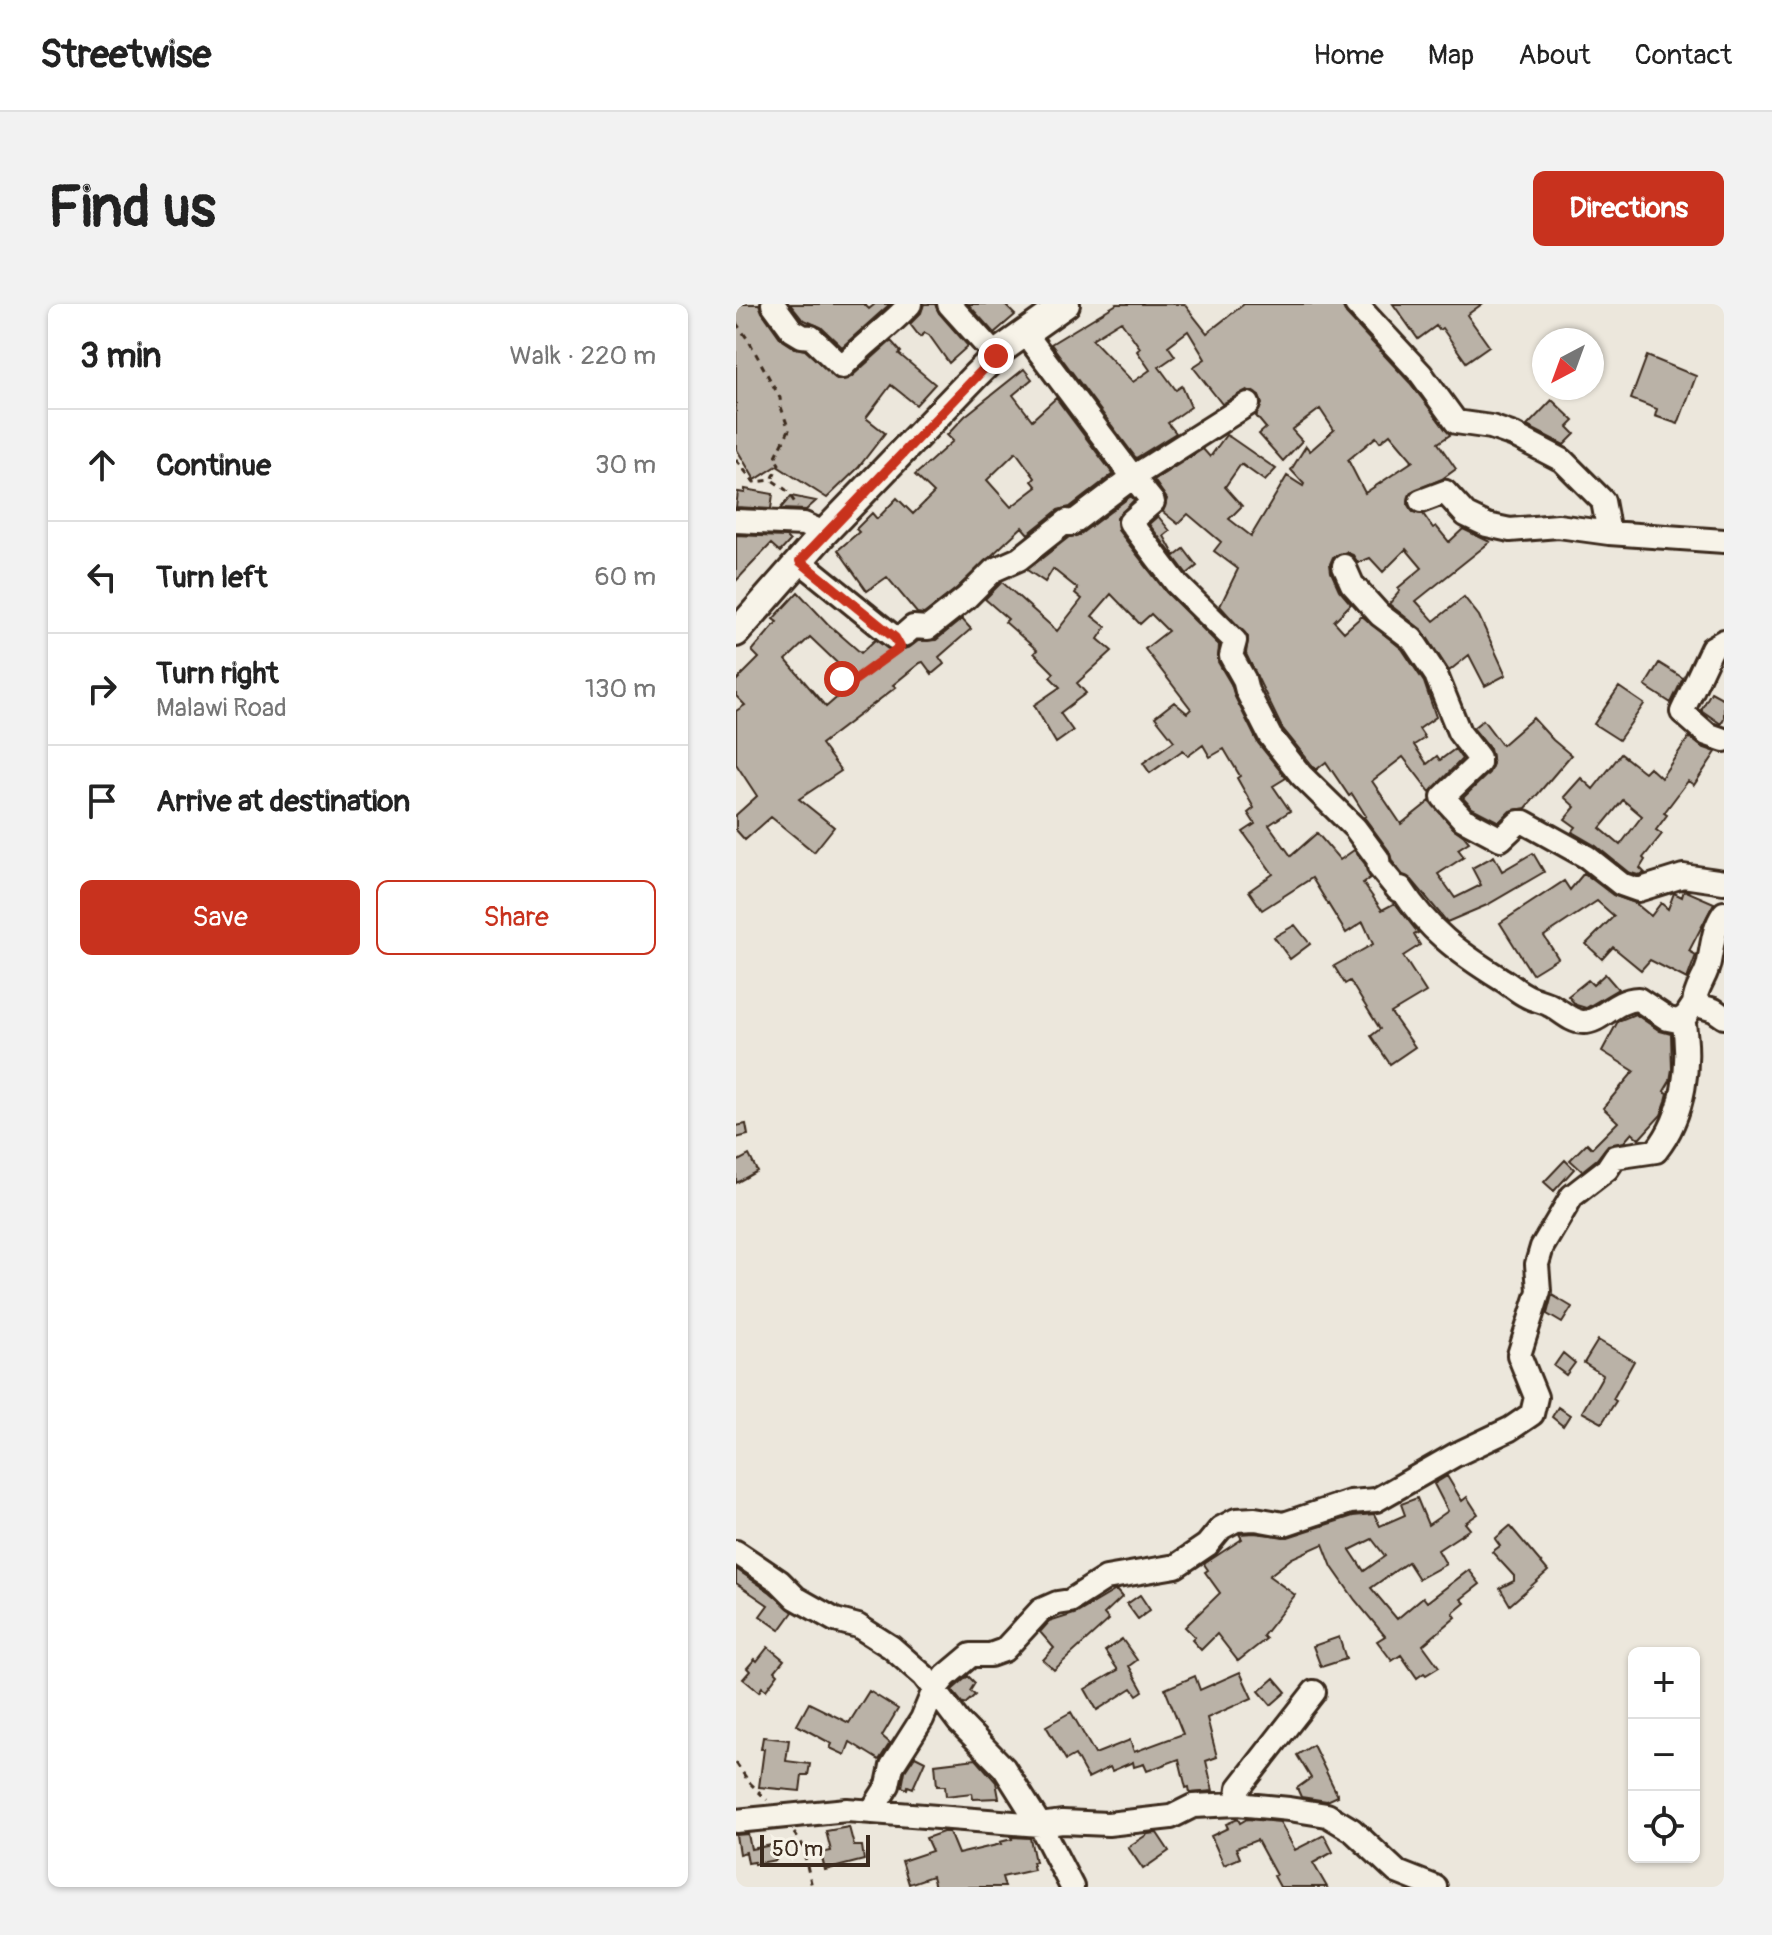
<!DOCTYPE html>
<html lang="en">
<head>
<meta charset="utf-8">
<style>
  :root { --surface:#fff; --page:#f2f2f2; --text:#222; --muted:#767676; --line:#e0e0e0; --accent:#c8321e }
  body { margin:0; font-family:Pangolin,sans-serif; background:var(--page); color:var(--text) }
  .controls { position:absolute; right:24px; bottom:24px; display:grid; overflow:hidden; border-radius:12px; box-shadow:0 2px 6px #0004 }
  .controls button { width:72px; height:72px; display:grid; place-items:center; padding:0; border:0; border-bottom:2px solid var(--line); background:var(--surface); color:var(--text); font:40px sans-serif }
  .compass { position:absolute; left:796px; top:24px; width:72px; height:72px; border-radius:50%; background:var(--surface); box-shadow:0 2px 6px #0004; rotate:221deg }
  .scale { position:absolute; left:24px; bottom:20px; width:110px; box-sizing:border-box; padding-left:8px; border:4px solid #3b2a1e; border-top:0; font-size:22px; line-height:28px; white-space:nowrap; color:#3b2a1e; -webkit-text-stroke:6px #f7f3e8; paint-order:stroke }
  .stop { position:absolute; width:24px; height:24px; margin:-18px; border:6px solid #c8321e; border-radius:50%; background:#fff }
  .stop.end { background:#c8321e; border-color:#fff; box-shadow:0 2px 8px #0008 }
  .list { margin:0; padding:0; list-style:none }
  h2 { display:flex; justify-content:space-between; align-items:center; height:104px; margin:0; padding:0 32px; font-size:34px }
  h2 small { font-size:26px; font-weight:400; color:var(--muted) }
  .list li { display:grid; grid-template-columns:52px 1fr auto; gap:24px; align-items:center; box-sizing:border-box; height:112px; padding:0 32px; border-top:2px solid var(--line) }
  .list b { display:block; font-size:30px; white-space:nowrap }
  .list p { margin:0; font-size:26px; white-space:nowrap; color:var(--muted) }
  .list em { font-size:26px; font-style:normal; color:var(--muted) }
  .actions { display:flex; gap:16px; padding:24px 32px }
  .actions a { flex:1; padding:18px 0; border:2px solid var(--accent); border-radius:12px; text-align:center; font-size:28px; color:var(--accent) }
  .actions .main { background:var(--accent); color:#fff }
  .icon { flex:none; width:44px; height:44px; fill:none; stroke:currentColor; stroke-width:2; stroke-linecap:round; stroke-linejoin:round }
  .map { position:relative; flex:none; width:988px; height:1583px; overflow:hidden; border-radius:12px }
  header { display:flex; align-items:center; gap:48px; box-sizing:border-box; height:112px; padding:0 40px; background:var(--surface); border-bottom:2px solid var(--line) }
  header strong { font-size:38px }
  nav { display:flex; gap:44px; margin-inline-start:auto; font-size:28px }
  .intro { display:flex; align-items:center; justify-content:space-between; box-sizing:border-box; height:192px; padding:0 48px }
  h1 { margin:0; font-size:56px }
  .button { padding:20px 36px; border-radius:12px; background:var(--accent); color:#fff; font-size:28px; font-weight:700 }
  main { display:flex; gap:48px; padding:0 48px }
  aside { flex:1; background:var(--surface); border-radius:12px; box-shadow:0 2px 6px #0004 }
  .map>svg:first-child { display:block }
  .building { fill:#bab2a7; stroke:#3b2a1e; stroke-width:2; fill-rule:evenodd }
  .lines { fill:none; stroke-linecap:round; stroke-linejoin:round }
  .minor-casing { stroke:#3b2a1e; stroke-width:28 }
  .major-casing { stroke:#3b2a1e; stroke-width:32 }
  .path { stroke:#3b2a1e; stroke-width:3; stroke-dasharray:6 6; stroke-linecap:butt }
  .minor { stroke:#f7f3e8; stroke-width:22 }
  .major { stroke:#f7f3e8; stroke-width:26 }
  .route { stroke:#c8321e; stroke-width:10 }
</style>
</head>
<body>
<header>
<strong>Streetwise</strong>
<nav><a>Home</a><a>Map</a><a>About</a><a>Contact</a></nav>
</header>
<div class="intro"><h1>Find us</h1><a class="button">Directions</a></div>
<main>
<aside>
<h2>3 min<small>Walk · 220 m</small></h2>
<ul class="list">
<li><svg class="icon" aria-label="ahead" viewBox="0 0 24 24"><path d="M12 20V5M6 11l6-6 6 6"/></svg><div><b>Continue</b></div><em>30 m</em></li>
<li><svg class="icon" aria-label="left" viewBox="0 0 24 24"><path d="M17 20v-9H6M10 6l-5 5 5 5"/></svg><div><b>Turn left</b></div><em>60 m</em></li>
<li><svg class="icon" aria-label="right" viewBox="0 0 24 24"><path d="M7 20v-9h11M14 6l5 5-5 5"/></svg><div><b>Turn right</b><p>Malawi Road</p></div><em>130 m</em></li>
<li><svg class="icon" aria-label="arrive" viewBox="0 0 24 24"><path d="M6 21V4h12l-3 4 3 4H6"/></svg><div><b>Arrive at destination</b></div></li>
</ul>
<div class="actions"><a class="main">Save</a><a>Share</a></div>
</aside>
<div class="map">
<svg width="988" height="1583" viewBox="0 0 988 1583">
  <rect width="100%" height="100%" fill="#ece7dc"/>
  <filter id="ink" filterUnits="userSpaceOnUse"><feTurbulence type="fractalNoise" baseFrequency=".0125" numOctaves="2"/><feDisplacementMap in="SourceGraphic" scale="16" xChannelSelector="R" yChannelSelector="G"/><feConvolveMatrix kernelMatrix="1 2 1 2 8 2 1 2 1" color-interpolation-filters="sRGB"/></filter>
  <g filter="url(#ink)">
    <path class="building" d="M 0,0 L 23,0 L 26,8 L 45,35 L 59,44 L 69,46 L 102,76 L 115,73 L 155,37 L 165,48 L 163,50 L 199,80 L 180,101 L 155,81 L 130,114 L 149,129 L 122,164 L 91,194 L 41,162 L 19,176 L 0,144 Z
      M 54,0 L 128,0 L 133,5 L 139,0 L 154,0 L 106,43 L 85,23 L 66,15 Z
      M 188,0 L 199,0 L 203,9 L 232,42 L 213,59 L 193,31 L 189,29 L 184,33 L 174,20 L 185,9 Z
      M 232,0 L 268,0 L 279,11 L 258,29 Z
      M 381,0 L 448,0 L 471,29 L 508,0 L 606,0 L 610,10 L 674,79 L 714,131 L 702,139 L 720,165 L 706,175 L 675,188 L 672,201 L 677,208 L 687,210 L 697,224 L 700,222 L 713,238 L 727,225 L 754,238 L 680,297 L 698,317 L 728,293 L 743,312 L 770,371 L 749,382 L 733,351 L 713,367 L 687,327 L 653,300 L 664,287 L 662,284 L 686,264 L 670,245 L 647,268 L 634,254 L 622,259 L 617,251 L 610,248 L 597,253 L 594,260 L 595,268 L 603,286 L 615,300 L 598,317 L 608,328 L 626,312 L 666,345 L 688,378 L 700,413 L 683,425 L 689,434 L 678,441 L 691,460 L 701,452 L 704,456 L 719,445 L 726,455 L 694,488 L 667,453 L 636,477 L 665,520 L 694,497 L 717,524 L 728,532 L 733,538 L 722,545 L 728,553 L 702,570 L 719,594 L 745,581 L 736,564 L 758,552 L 766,567 L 797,549 L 808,568 L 751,601 L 711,618 L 676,576 L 667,571 L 656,557 L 653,547 L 628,513 L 630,512 L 616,490 L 613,492 L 590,458 L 580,466 L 546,424 L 510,350 L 512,333 L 484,302 L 502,265 L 478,247 L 485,238 L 452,210 L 442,220 L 427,208 L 431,195 L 418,176 L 467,145 L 474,153 L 490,131 L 494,133 L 540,165 L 529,177 L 505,160 L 489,183 L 506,202 L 493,215 L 515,232 L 551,172 L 567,182 L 568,180 L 555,166 L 570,142 L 574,147 L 598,126 L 584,105 L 556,126 L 566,137 L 547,157 L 523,130 L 530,124 L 520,112 L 526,100 L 523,92 L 511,86 L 486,100 L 457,63 L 469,55 L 452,27 L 432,42 L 439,52 L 423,63 L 440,86 L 446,82 L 455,103 L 432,119 L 440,129 L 400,154 L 315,40 ZM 385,17 L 404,44 L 401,47 L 414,66 L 397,78 L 356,35 ZM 654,130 L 677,157 L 629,189 L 612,156 L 640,133 L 644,138 Z
      M 657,0 L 746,0 L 731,11 L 753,42 L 730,58 L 706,24 L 703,26 L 700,22 L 682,35 Z
      M 911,52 L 960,72 L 942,120 L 919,112 L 921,105 L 895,95 Z
      M 288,65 L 296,75 L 277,91 L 296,116 L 320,94 L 377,170 L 334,203 L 322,206 L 292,230 L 286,223 L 221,284 L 188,310 L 181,309 L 151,273 L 131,287 L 102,246 L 123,228 L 120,225 L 136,209 L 141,215 L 161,194 L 177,210 L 198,189 L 179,171 L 217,137 L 211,131 L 229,112 ZM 280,148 L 299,174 L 296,177 L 301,183 L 275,203 L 251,176 Z
      M 816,96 L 838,117 L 832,123 L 839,130 L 828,141 L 791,122 Z
      M 9,185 L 37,190 L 35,205 L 0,203 L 2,188 L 9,189 Z
      M 55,192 L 80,197 L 70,206 L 44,205 Z
      M 395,192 L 398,196 L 381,214 L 382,226 L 430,288 L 483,341 L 482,358 L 495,380 L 499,393 L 522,439 L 550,474 L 537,482 L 554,507 L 533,521 L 555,552 L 581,529 L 604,556 L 618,546 L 629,560 L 634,574 L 627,579 L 646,606 L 659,599 L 682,629 L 678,631 L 684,641 L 667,652 L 690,688 L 655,709 L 679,743 L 654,760 L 635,732 L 644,725 L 614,677 L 609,680 L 598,662 L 637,640 L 627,618 L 610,629 L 576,574 L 526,606 L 513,587 L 537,570 L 507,528 L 519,520 L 512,509 L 518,504 L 501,474 L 504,472 L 488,445 L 474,453 L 467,441 L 452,452 L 447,446 L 414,469 L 407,459 L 438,437 L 419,413 L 438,398 L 451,409 L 455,405 L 409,345 L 432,327 L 415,310 L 404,320 L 375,290 L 356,312 L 370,323 L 362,335 L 376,347 L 341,379 L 350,389 L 324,409 L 337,427 L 320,439 L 298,401 L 324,383 L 314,373 L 318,369 L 298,349 L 301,346 L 269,318 L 272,315 L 249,295 L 266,278 L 321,327 L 346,295 L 339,289 L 342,285 L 317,265 L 309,278 L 291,266 L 333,233 L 343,231 Z
      M 422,212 L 434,227 L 428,232 L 439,252 L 448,245 L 461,262 L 451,270 L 413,220 Z
      M 0,231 L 50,233 L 54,237 L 44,248 L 35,240 L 0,277 Z
      M 62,288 L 92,320 L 125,349 L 139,336 L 158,348 L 174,343 L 182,337 L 200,336 L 226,315 L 235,325 L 203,353 L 208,360 L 196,370 L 187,358 L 184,359 L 157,381 L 160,383 L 85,440 L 105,467 L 63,495 L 98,523 L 78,548 L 35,513 L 9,536 L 0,526 L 0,511 L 21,492 L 0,460 L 0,407 L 9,401 L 0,392 L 0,377 L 23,354 L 16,347 L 41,318 L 37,315 ZM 74,333 L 120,377 L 90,403 L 50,356 Z
      M 923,359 L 947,374 L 935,399 L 909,382 Z
      M 883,383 L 908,400 L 883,436 L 858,420 Z
      M 975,388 L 988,395 L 988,414 L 985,420 L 965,406 Z
      M 797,414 L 817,436 L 835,451 L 790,504 L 774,507 L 763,518 L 736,504 L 727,494 L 753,469 L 757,460 L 754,445 L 737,424 L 747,416 L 766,441 Z
      M 953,433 L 966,443 L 980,448 L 958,481 L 952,477 L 928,509 L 931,511 L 920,526 L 926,530 L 907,554 L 909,556 L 904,564 L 909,569 L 902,571 L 892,568 L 860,542 L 836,528 L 840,523 L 829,515 L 839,503 L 828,493 L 845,474 L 857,485 L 885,450 L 908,468 L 913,463 L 925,474 ZM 887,496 L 906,512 L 884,541 L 864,524 Z
      M 848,569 L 877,591 L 899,599 L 915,612 L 925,599 L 932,605 L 938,589 L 946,593 L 948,586 L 978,599 L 953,647 L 960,651 L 951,675 L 914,656 L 905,666 L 877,643 L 866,655 L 850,640 L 878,612 L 861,597 L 808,632 L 822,654 L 796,670 L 764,619 L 828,577 L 834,586 Z
      M 559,621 L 574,640 L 554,655 L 538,633 Z
      M 869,670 L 882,685 L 850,704 L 840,701 L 832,692 L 852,676 L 857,681 Z
      M 899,710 L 924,727 L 935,730 L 936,765 L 934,777 L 928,787 L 932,789 L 930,797 L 925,811 L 903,835 L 896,829 L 888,838 L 872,841 L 861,855 L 846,867 L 834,856 L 851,839 L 856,844 L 882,818 L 867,804 L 898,767 L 866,747 L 882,717 Z
      M 10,820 L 12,831 L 0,834 L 0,822 Z
      M 13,851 L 21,867 L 0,879 L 0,858 Z
      M 829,856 L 838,865 L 818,887 L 808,878 Z
      M 816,991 L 836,1003 L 826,1019 L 811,1010 Z
      M 862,1036 L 898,1057 L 877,1095 L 880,1097 L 866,1119 L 846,1108 L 867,1071 L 848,1059 Z
      M 827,1049 L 839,1059 L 830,1071 L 818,1062 Z
      M 822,1103 L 834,1111 L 827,1122 L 816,1113 Z
      M 711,1172 L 726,1197 L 731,1193 L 742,1210 L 729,1219 L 734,1225 L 702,1246 L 710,1260 L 683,1275 L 672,1258 L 635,1284 L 661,1315 L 687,1293 L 691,1298 L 733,1266 L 744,1280 L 725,1295 L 729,1299 L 717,1309 L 720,1313 L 687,1341 L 703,1363 L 690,1371 L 688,1369 L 681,1374 L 665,1351 L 656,1357 L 641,1337 L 649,1332 L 619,1296 L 596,1263 L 587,1240 L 556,1254 L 533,1272 L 559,1291 L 527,1332 L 530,1335 L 502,1357 L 481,1330 L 465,1346 L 456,1336 L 459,1333 L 449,1323 L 484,1289 L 469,1268 L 472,1266 L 468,1260 L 506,1235 L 503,1230 L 518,1229 L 552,1233 L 617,1212 L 638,1210 L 644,1222 L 669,1211 L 665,1200 L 681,1194 L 692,1221 L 712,1207 L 698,1180 ZM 636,1235 L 649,1252 L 628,1267 L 614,1246 Z
      M 774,1222 L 812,1267 L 774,1301 L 764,1284 L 778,1277 L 778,1272 L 756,1248 L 764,1242 L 759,1235 Z
      M 0,1265 L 34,1288 L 57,1308 L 44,1326 L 24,1312 L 32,1301 L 0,1279 Z
      M 380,1286 L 386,1293 L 368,1310 L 373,1316 L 318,1366 L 307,1356 L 318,1344 L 304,1328 L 313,1318 L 341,1309 Z
      M 404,1291 L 414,1306 L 402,1315 L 391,1300 Z
      M 603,1333 L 610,1355 L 585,1363 L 577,1342 Z
      M 386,1335 L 401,1356 L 393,1362 L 407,1387 L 401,1391 L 396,1384 L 361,1406 L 349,1385 L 382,1366 L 369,1347 Z
      M 32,1343 L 48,1356 L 39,1367 L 42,1370 L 30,1386 L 26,1383 L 23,1388 L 7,1375 L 14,1367 L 11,1364 L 19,1355 L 21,1357 Z
      M 504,1368 L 516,1394 L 471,1414 L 481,1453 L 470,1457 L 477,1487 L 454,1489 L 453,1483 L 450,1484 L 443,1455 L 411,1467 L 408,1460 L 398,1463 L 397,1458 L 376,1467 L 374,1463 L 352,1474 L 339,1451 L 330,1456 L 310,1422 L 335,1408 L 359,1450 L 394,1436 L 398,1448 L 447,1430 L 429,1385 L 459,1372 L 464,1386 Z
      M 232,1372 L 239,1379 L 234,1387 L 239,1391 L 228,1401 L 216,1386 Z
      M 538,1374 L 550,1388 L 535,1401 L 523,1387 Z
      M 133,1387 L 162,1405 L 146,1432 L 154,1439 L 143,1456 L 114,1438 L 109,1451 L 94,1444 L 96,1440 L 61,1421 L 73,1399 L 113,1419 Z
      M 27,1433 L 53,1436 L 50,1457 L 74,1460 L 72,1471 L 66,1471 L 64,1487 L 23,1483 L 28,1445 L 25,1445 Z
      M 577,1441 L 602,1492 L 591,1497 L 565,1493 L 561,1484 L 575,1474 L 561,1451 Z
      M 179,1452 L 189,1457 L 177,1484 L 172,1482 L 171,1485 L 166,1483 L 169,1467 Z
      M 240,1455 L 260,1478 L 263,1494 L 237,1495 L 236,1489 L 210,1492 L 209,1482 L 201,1482 L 199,1460 Z
      M 502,1515 L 504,1519 L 511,1515 L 544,1518 L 559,1546 L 588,1531 L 597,1548 L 577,1559 L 591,1583 L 544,1583 L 538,1572 L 540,1571 L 521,1536 L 500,1544 L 504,1554 L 488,1561 L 475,1532 L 492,1524 L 490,1520 Z
      M 113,1523 L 118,1542 L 126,1542 L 128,1556 L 89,1566 L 85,1549 L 95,1547 L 90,1527 Z
      M 207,1528 L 213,1528 L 222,1550 L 265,1540 L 264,1538 L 276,1535 L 275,1533 L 294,1534 L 299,1558 L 296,1558 L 298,1566 L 266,1573 L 269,1583 L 199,1583 L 196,1572 L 173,1580 L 166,1557 L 196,1547 L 190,1534 Z
      M 421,1529 L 433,1547 L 407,1565 L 392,1543 L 412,1530 Z
      M 12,1530 L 15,1545 L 36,1541 L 40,1556 L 18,1560 L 18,1558 L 12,1559 L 10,1548 L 3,1550 L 0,1531 Z"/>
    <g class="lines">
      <defs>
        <path id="minor" d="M 37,0 L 56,26 L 66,32 L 75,33 L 106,63 C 127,40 153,23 174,0
          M 213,0 L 260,52
          M 620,0 L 685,70 L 720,118 L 755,123 L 778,131 L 826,156 L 867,197 L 873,229
          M 289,29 L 397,173 L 512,100
          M 685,197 L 709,188 L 730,211 L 751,221 L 774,226 L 822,222 L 873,229 L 988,237
          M 0,217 L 68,220 L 88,229
          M 64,257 L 159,334 L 169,330 L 177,323 L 192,324 L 230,294 L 258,266 L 283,255 L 331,217 L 335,220 L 397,173 L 417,198 L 394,218 L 441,280 L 499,337 L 495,352 L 508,375 L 511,387 L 534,432 L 565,471 L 619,524 L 642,555 L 643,563 L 662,586 L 665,584 C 692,626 723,649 765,675 C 774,680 782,688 791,692 C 798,696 807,697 814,701 C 824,706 835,718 847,718 C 865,719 877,696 902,695 L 932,715 L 942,717 L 950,712 L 958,700 L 978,706 L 988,713
          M 608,262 L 616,280 L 644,311 L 676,335 L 700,371 L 723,428 L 743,454 L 743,459 L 707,493 L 727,515 L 765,535 L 783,518 L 788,518 L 851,553 L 885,580 L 902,586 L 947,572 L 988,578
          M 988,337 L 976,344 L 946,408 L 971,430 L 988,436
          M 958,700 C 959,684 971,672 973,658 C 977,639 977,625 988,609
          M 0,1248 L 43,1277 L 60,1294 L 99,1316 L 122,1322 L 155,1343 L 188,1372 L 223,1418 L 268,1464 L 304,1521 L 336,1583
          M 501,1500 L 503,1484 L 578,1388
          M 135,1508 L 152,1481 L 156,1462 L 186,1415 L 198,1386 L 210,1372 L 235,1351 L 254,1351 L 268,1346 L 305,1306 L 321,1299 L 334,1297 L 370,1274 L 440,1262 L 471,1241 L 485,1224 L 500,1216 L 519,1215 L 548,1220 L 614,1198 L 640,1196 L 719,1151 L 774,1125 L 796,1110 L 800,1093 L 783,1051 L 803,987 L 801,960 L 806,943 L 836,892 L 871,865 L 879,853 L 920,847 C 949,811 955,759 947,714
          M 0,1517 L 111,1506 L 304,1521 L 326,1518 L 372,1520 L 435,1513 L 457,1502 L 501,1500 L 553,1505 L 591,1511 L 616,1526 L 661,1568 L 699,1583"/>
        <path id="major" d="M 0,329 L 88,229 L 240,71 L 268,44 L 330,0"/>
      </defs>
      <use href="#minor" class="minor-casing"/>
      <use href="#major" class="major-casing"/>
      <path class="path" d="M 0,19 L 13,37 L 44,94 L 45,103 L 53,126 L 39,154 L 43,160 L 36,176
        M 0,156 L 18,178 L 36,176 L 50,186 L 62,203
        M 98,383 L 106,375 L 116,378 L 154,351
        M 0,1459 L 13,1478 L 31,1496
        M 58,1529 L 66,1540 L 76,1583"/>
      <use href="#minor" class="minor"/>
      <use href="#major" class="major"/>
    </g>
  </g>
  <g class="lines" filter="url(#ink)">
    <path class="route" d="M 106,375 L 116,378 L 164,343 L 159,334 L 64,257 L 260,52"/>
  </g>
</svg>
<div class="controls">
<button>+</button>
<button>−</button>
<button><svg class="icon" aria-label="locate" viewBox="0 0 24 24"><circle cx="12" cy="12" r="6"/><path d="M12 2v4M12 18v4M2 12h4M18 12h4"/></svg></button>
</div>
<svg class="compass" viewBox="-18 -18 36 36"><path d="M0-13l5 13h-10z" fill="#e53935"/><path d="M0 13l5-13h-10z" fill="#767676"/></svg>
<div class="scale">50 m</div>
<div class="stop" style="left:106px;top:375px"></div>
<div class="stop end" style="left:260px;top:52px"></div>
</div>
</main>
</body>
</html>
